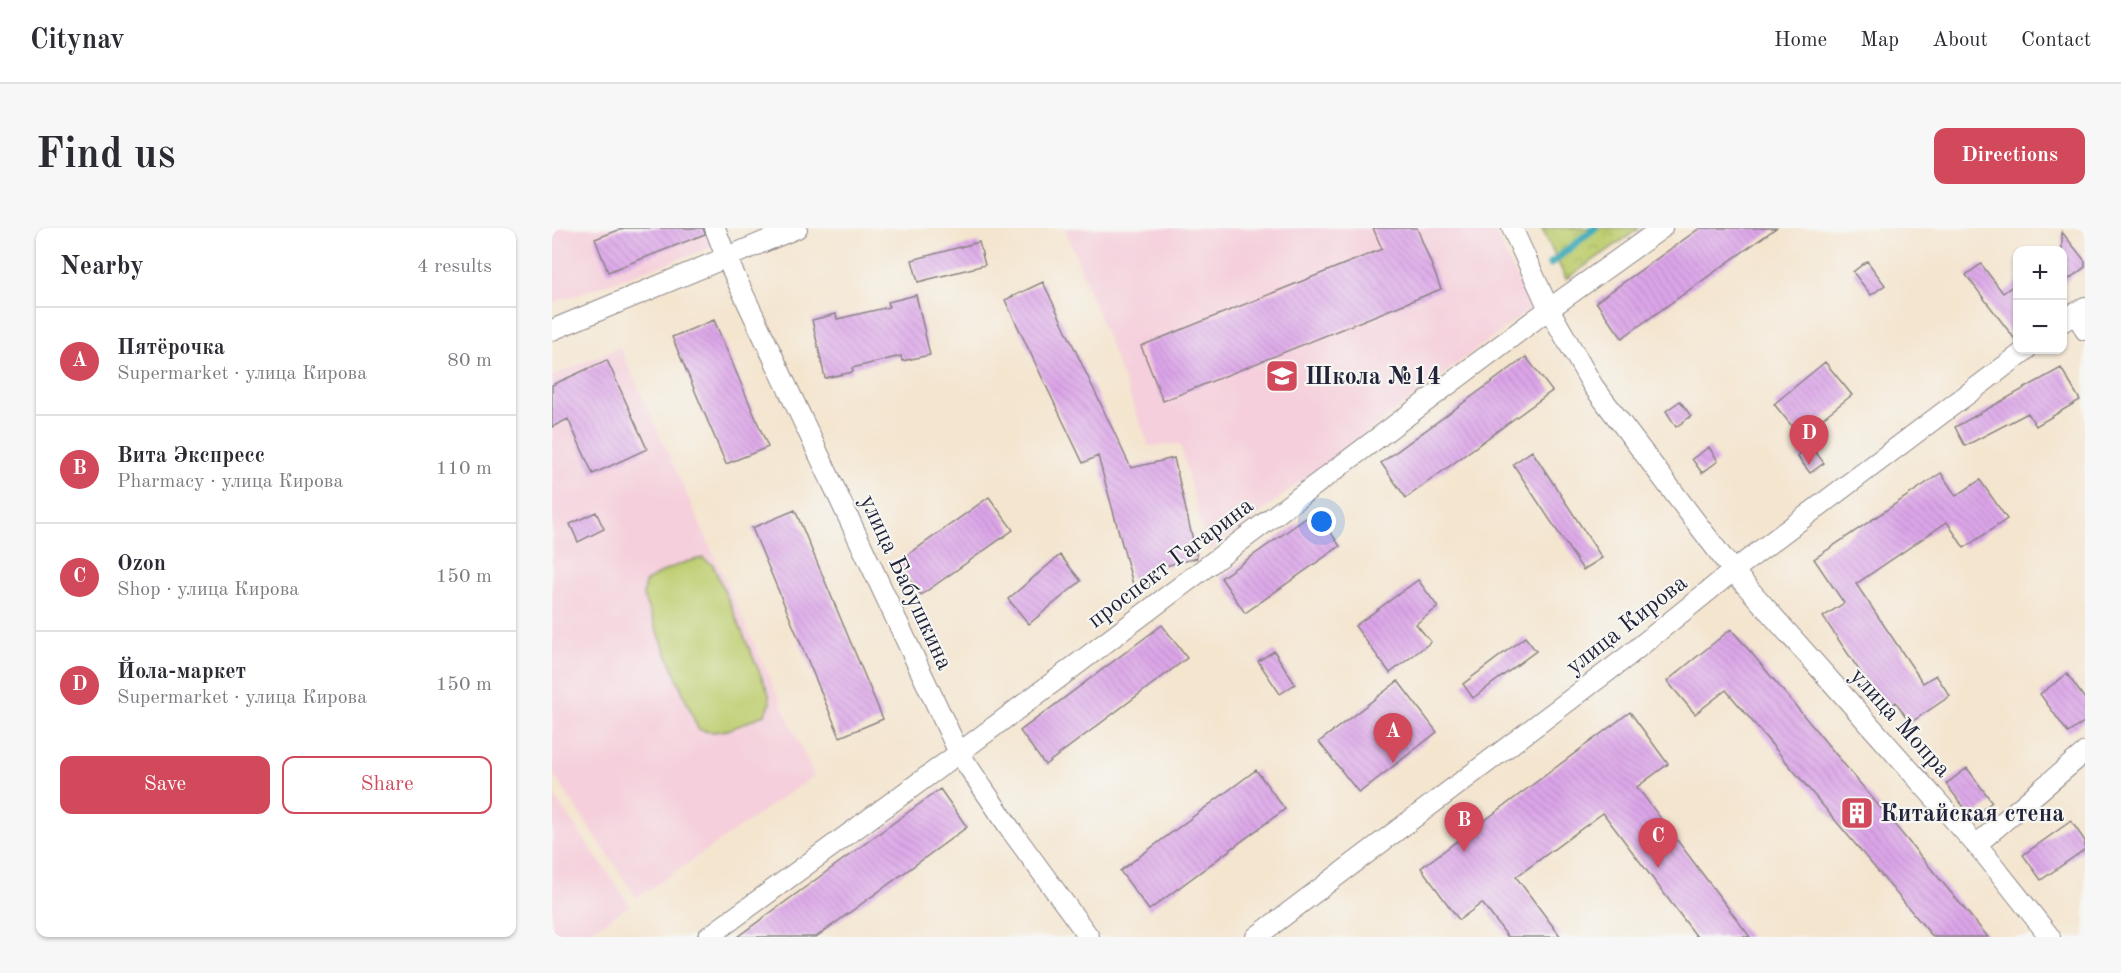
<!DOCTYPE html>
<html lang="en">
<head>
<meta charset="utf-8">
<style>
  :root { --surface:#fff; --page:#f7f7f7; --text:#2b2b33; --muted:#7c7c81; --line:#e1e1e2; --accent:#d1495b }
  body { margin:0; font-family:"Old Standard TT",serif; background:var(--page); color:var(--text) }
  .controls { position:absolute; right:18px; top:18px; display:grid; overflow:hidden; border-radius:12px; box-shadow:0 2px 4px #0004 }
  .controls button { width:54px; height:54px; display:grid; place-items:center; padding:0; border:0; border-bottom:2px solid var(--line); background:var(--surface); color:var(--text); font:30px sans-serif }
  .you { position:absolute; left:770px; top:294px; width:21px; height:21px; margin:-15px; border:4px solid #fff; border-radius:50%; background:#1a73e8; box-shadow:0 0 0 9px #1a73e833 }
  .badge { display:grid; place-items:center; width:39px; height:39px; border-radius:50%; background:var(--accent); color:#fff; font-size:20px; font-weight:700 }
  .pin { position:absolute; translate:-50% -50px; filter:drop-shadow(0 2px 3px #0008) }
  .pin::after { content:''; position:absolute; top:32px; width:21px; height:18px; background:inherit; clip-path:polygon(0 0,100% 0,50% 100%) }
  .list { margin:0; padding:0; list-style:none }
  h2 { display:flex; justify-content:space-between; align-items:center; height:78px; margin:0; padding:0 24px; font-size:26px }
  h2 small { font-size:20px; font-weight:400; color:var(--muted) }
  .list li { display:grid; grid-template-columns:39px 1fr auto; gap:18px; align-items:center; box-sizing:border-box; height:108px; padding:0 24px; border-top:2px solid var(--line) }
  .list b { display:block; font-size:22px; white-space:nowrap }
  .list p { margin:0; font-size:20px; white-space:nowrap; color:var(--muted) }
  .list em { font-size:20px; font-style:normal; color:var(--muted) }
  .actions { display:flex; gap:12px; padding:18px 24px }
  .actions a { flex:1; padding:14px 0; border:2px solid var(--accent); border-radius:12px; text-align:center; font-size:21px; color:var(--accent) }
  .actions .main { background:var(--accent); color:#fff }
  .map { position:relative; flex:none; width:1533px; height:709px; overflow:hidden; border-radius:12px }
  header { display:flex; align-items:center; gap:36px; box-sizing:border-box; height:84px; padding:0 30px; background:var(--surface); border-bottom:2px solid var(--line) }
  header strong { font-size:28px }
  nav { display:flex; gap:33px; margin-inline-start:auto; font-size:21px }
  .intro { display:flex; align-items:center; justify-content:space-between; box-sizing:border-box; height:144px; padding:0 36px }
  h1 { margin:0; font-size:42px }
  .button { padding:15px 27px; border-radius:12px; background:var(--accent); color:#fff; font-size:21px; font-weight:700 }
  main { display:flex; gap:36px; padding:0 36px }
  aside { flex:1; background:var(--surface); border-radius:12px; box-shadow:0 2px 4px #0004 }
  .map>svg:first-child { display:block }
  .built { fill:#f5cfdb }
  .park { fill:url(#park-crowns); stroke:#707856; stroke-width:1.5 }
  .pitch { fill:#bece70; stroke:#707856; stroke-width:1.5 }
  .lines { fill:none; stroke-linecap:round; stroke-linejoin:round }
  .stream { stroke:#3aa9b9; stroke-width:7 }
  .building { fill:url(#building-back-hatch) }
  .street-casing { stroke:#8b8485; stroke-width:22 }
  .street { stroke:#fff; stroke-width:20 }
  .labels { text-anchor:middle; stroke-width:4.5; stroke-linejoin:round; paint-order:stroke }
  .poi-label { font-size:24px; font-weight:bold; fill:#22223b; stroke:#f6f6f2; text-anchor:start }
  .street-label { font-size:24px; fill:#22223b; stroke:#f6f6f2 }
</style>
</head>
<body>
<header>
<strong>Citynav</strong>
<nav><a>Home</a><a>Map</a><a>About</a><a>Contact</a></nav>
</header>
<div class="intro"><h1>Find us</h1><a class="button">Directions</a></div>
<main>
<aside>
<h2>Nearby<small>4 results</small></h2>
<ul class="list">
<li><span class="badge">A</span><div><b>Пятёрочка</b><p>Supermarket · улица Кирова</p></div><em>80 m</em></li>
<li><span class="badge">B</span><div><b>Вита Экспресс</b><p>Pharmacy · улица Кирова</p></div><em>110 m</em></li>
<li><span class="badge">C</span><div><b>Ozon</b><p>Shop · улица Кирова</p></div><em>150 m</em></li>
<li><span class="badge">D</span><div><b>Йола-маркет</b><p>Supermarket · улица Кирова</p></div><em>150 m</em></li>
</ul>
<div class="actions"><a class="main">Save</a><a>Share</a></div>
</aside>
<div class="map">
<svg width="1533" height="709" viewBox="0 0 1533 709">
  <defs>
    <pattern id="park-crowns" width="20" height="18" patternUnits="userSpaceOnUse" patternTransform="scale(1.5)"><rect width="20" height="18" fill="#bece70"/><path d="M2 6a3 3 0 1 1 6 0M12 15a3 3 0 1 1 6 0" fill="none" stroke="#a3b162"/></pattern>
    <pattern id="building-back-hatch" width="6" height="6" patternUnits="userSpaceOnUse" patternTransform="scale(1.5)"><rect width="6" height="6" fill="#dca5e8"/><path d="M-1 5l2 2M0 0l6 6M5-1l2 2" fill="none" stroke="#bc8ec8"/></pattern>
  </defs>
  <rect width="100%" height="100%" fill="#f6f6f2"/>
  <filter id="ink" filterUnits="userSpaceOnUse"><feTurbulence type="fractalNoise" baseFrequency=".0167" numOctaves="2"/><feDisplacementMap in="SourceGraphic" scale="12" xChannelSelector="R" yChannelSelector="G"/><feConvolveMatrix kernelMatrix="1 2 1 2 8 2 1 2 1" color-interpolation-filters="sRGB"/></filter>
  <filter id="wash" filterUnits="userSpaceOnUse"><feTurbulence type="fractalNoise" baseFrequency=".008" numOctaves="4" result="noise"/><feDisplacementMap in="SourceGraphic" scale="24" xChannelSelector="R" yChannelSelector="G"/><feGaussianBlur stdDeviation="1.35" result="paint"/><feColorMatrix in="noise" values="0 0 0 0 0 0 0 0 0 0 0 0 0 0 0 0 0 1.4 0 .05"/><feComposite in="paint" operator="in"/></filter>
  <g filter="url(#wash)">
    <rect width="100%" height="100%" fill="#f4e5cf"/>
    <path class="built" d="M 0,0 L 153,0 L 161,19 L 0,75 Z
      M 513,0 L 941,0 L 979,80 L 656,324 L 628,216 L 597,218 Z
      M 68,119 L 262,548 L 85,670 L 0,544 L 0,148 Z
      M 0,565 L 78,677 L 29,709 L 0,709 Z"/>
    <path class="park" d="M 990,0 L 1088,0 L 1014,51 Z"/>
    <path class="pitch" d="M 151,330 L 161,337 L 217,466 L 218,476 L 213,486 C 192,495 169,510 146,501 L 91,368 L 93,355 C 108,343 132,333 151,330 Z"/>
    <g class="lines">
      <path class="stream" d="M 998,36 L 1043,0"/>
    </g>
    <g id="blocks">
      <path class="building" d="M 72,0 L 151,0 L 153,6 L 56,44 L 43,11 Z
        M 821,0 L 865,0 L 889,61 L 611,173 L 589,118 L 830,21 Z
        M 1148,0 L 1224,0 L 1070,110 L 1044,74 Z
        M 1510,4 L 1533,33 L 1533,39 L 1510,56 Z
        M 427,14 L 433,37 L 366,54 L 360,32 Z
        M 1315,33 L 1333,57 L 1319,67 L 1301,44 Z
        M 1429,36 L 1451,65 L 1466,54 L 1465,114 L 1414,47 Z
        M 491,54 L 579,240 L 622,230 L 645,330 L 601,341 L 604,350 L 581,356 L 546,228 L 531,235 L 453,72 Z
        M 364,67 L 378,127 L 350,133 L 349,128 L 300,140 L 301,144 L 273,150 L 260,92 L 284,86 L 285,91 L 337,79 L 336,74 Z
        M 162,92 L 216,219 L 174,236 L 120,109 Z
        M 974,129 L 1000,163 L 854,270 L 829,235 Z
        M 55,132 L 95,221 L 41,246 L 16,191 L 0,199 L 0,157 Z
        M 1273,134 L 1300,167 L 1248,208 L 1222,176 Z
        M 1509,140 L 1528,172 L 1484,198 L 1476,185 L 1413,218 L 1403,199 Z
        M 1128,173 L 1139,188 L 1124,199 L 1114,183 Z
        M 1259,218 L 1272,235 L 1258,245 L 1245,228 Z
        M 1157,219 L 1166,233 L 1150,245 L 1140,231 Z
        M 980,223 L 1050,330 L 1031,342 L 961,236 Z
        M 1389,245 L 1404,268 L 1428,252 L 1455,291 L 1412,320 L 1395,294 L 1304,356 L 1371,455 L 1384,447 L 1398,468 L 1358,495 L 1344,474 L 1334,482 L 1271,389 L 1292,375 L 1262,331 Z
        M 437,269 L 461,302 L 369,367 L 346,334 Z
        M 243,282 L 331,491 L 288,509 L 200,300 Z
        M 764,283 L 788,318 L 693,385 L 669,350 Z
        M 44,284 L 52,301 L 26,314 L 18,296 Z
        M 508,327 L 529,353 L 477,396 L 456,371 Z
        M 866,352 L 886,379 L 864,396 L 879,414 L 838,445 L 803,398 Z
        M 610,397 L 635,430 L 493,537 L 468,503 Z
        M 1179,401 L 1207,434 L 1436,709 L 1381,709 L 1174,462 L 1143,486 L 1115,453 Z
        M 973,409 L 984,423 L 921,470 L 911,456 Z
        M 722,423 L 743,456 L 728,466 L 706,433 Z
        M 1515,446 L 1533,471 L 1533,493 L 1516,505 L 1488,466 Z
        M 846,453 L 885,504 L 807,565 L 767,514 Z
        M 1078,484 L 1116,536 L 1085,559 L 1198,709 L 1145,709 L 1051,585 L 964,649 L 1009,709 L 956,709 L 930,675 L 907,692 L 869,640 Z
        M 1415,540 L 1440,574 L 1420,590 L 1394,556 Z
        M 704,542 L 733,581 L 597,682 L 568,643 Z
        M 388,561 L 415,599 L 264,709 L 185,709 Z
        M 1519,593 L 1533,613 L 1533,621 L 1489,652 L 1471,627 Z"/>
    </g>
  </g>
  <g filter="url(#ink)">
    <use href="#blocks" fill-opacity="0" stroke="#8b8485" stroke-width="1.5"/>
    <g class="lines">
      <defs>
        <path id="street" d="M 163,0 L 174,29 L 407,525 L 461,605 L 537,709
          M 960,0 L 997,81 L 1041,158 L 1181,343 L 1434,628 L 1498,709
          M 1524,84 L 1533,102
          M 1510,94 L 1533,79
          M 0,102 L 245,0
          M 1424,617 L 1533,524
          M 156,709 L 407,525 L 997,81 L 1110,0
          M 704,709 L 1076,428 L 1181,343 L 1474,122"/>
      </defs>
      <use href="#street" class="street-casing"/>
      <use href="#street" class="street"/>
    </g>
  </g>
  <defs>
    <symbol id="school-square" viewBox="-11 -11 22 22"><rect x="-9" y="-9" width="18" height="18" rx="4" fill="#d1495b" stroke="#f6f6f2"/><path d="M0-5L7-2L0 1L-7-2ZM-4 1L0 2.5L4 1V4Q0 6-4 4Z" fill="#fff"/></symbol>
    <symbol id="building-square" viewBox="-11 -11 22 22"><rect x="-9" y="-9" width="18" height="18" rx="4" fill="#d1495b" stroke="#f6f6f2"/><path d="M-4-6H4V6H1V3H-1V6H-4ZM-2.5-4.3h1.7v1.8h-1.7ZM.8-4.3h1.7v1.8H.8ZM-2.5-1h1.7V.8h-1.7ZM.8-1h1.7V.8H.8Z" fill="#fff"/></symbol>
  </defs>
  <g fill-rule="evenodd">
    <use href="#school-square" x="711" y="129" width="38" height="38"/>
    <use href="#building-square" x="1286" y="566" width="38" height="38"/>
  </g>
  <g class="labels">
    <g class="poi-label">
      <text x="753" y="156">Школа №14</text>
      <text x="1328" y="593">Китайская стена</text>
    </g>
    <g class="street-label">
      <text transform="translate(618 334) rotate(-37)" y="8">проспект Гагарина</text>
      <text transform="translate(355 354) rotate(65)" y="8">улица Бабушкина</text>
      <text transform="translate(1074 396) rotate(-38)" y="8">улица Кирова</text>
      <text transform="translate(1349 494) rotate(48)" y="8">улица Мопра</text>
    </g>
  </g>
</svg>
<div class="controls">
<button>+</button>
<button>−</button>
</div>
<div class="you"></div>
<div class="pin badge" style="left:841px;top:535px">A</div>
<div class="pin badge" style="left:912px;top:624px">B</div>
<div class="pin badge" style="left:1106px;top:640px">C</div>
<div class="pin badge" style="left:1257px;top:237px">D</div>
</div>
</main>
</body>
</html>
